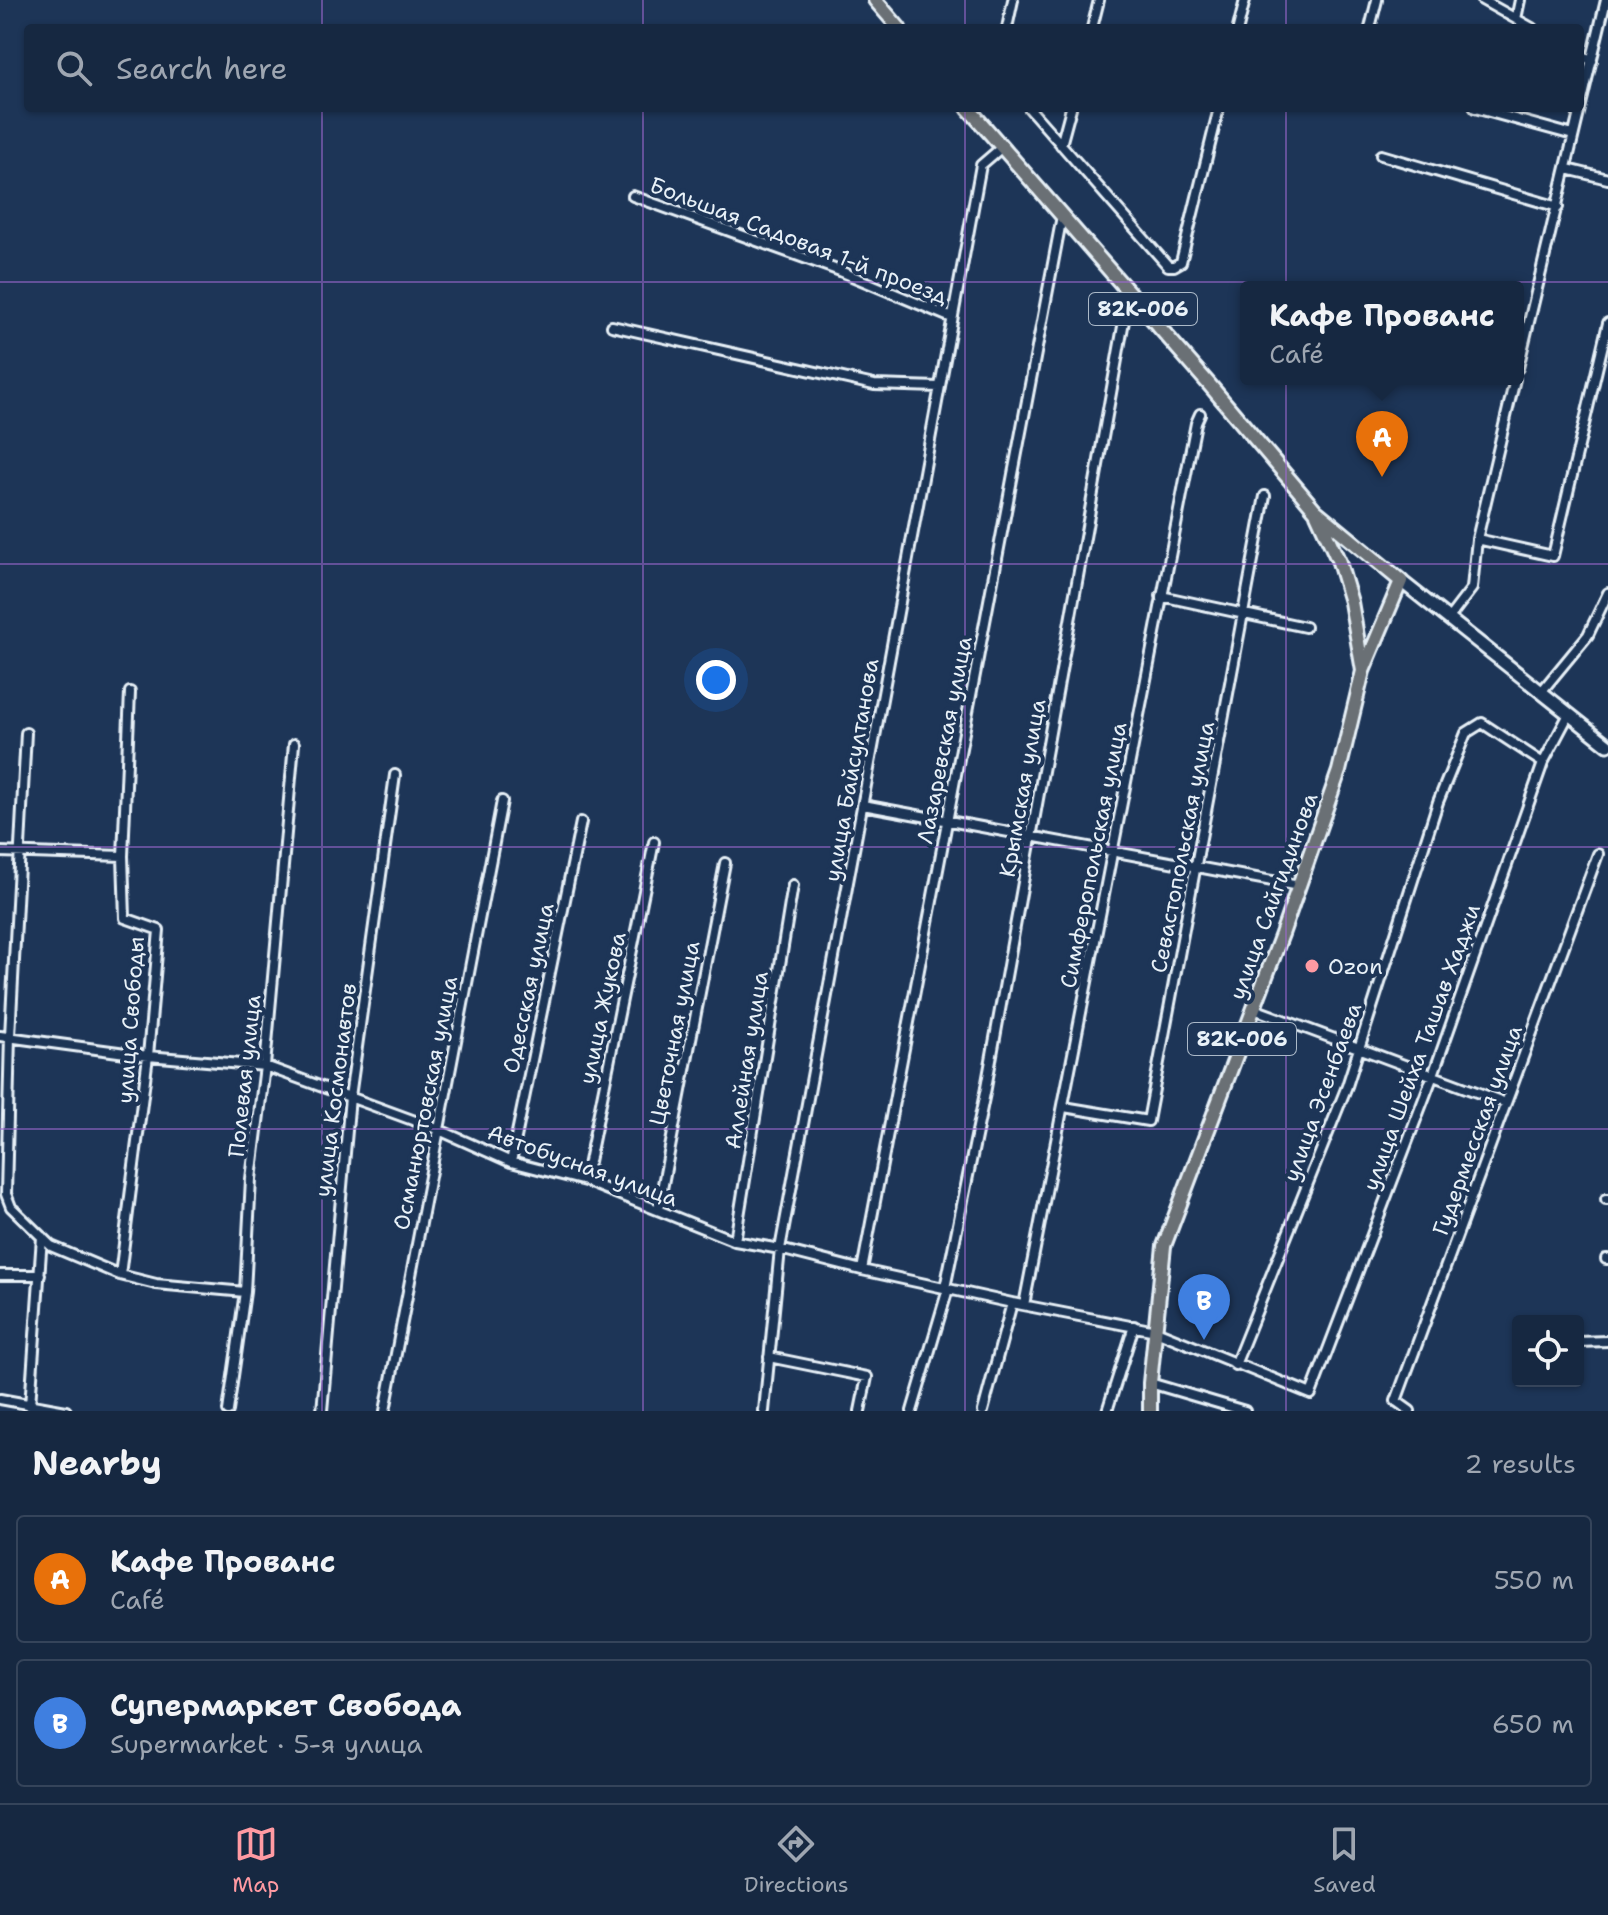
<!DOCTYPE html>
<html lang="en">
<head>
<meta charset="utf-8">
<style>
  :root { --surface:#162841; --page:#1f3048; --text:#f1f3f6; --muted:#9ea6b1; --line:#35445a; --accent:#ff9aa2 }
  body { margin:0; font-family:"Shantell Sans",sans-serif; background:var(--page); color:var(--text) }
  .controls { position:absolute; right:24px; bottom:24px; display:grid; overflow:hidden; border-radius:8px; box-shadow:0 2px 6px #0004 }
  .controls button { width:72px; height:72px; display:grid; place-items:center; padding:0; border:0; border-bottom:2px solid var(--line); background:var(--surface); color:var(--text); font:40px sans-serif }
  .you { position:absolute; left:716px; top:680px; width:28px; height:28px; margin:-20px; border:6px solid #fff; border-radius:50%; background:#1a73e8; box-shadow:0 0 0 12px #1a73e833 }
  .badge { display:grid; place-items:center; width:52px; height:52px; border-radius:50%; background:var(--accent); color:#fff; font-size:26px; font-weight:700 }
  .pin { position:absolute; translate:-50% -66px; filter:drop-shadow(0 2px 4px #0008) }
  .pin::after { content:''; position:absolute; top:42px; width:28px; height:24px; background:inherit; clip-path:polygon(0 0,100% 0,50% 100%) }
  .popup { position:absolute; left:1240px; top:281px; width:284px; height:104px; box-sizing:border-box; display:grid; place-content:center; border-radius:8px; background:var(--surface); filter:drop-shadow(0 2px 6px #0005); font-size:26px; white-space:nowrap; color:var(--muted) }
  .popup b { font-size:30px; color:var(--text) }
  .popup::after { content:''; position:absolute; left:50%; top:100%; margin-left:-16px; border:16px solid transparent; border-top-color:var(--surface) }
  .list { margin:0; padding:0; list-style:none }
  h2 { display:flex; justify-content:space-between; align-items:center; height:104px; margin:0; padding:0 32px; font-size:34px }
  h2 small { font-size:26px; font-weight:400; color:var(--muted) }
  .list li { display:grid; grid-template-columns:52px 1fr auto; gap:24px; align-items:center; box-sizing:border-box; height:128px; margin:0 16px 16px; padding:0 16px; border:2px solid var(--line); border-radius:8px }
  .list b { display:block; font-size:30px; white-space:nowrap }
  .list p { margin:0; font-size:26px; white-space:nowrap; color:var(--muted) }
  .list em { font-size:26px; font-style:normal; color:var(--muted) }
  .icon { flex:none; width:44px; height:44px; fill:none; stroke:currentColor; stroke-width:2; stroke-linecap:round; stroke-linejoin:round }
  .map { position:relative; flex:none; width:1608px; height:1411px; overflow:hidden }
  .search { position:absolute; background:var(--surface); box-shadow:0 2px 6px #0004; left:24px; right:24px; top:24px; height:88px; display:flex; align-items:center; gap:20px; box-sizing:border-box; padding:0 28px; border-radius:8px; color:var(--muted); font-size:30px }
  .sheet { height:392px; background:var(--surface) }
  nav { display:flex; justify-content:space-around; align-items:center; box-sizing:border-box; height:112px; border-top:2px solid var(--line); background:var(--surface); font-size:22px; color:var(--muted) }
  nav a { display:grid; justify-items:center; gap:4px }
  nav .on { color:var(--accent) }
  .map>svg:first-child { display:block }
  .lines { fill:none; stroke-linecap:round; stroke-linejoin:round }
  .street-casing { stroke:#e8f1f8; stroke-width:14 }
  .secondary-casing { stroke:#e8f1f8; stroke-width:17 }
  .primary-casing { stroke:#e8f1f8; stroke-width:18 }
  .street { stroke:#1d3557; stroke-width:8 }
  .secondary { stroke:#1d3557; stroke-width:11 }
  .primary { stroke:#6b7074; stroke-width:12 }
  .grid { fill:none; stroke:#9c67d0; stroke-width:2; stroke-opacity:0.55 }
  .poi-dot { fill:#ff9aa2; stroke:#1d3557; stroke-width:3 }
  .labels { text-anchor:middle; stroke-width:8; stroke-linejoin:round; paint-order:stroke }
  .shield { fill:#1d3557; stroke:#abb9c8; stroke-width:2 }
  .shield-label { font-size:20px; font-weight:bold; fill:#e8f1f8 }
  .street-label { font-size:22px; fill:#e8f1f8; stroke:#1d3557 }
  .poi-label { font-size:22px; fill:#e8f1f8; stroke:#1d3557; text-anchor:start }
</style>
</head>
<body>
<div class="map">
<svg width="1608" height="1411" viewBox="0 0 1608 1411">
  <rect width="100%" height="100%" fill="#1d3557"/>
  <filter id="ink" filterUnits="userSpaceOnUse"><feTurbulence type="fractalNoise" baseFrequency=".0125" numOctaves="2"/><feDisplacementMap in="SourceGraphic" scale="16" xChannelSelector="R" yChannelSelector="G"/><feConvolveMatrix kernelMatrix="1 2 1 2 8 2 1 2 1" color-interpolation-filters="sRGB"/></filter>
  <g filter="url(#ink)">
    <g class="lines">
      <defs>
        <path id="street" d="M 1482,0 L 1532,28
          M 1516,19 L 1520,0
          M 1007,28 L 1013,0
          M 1092,28 L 1099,0
          M 1238,28 L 1245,0
          M 1370,28 L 1377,0
          M 1580,54 L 1592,61
          M 1029,108 L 1168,266 L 1174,266 L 1181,262 L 1219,108
          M 1475,108 L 1573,135
          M 1061,145 L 1071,108
          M 1381,155 L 1558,207
          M 1567,169 L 1608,179
          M 633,196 L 840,271 L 952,318
          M 612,326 L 874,385 L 939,387
          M 1518,368 L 1606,0
          M 1477,539 L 1553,556 L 1608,323
          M 1161,596 L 1305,627
          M 1449,618 L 1472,588 L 1477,539 L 1515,379
          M 1541,692 L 1588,635 L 1608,593
          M 26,733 L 10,1036 L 6,1194 L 11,1207 L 51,1246 L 120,1275 L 156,1284 L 245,1292
          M 863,805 L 1299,886
          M 0,852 L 123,856
          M 1254,1009 L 1506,1103
          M 0,1036 L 148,1056 L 265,1066 L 437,1129 L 511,1162 L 585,1181 L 735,1241 L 780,1249 L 862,1270 L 1012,1303 L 1156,1331 L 1311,1394 L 1433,1075 L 1543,763 L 1569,714
          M 1064,1107 L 1148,1121 L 1265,496
          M 511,1162 L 581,822
          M 585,1181 L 654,842
          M 1606,1199 L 1608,1199
          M 658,1210 L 725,863
          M 735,1241 L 793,885
          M 1606,1259 L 1608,1259
          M 862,1270 L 1062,216
          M 0,1275 L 40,1275
          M 120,1275 L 148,1056 L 159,930 L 125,918 L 123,856 L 130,692
          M 945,1288 L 986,1088 L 1129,293
          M 1024,1305 L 1196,423 L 1200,414
          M 1578,1342 L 1608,1341
          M 769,1357 L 867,1377 L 860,1411
          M 1235,1365 L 1347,1086 L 1438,802 L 1466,733 L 1482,723 L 1543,763
          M 1150,1383 L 1245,1411
          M 0,1399 L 66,1411
          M 30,1406 L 42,1237
          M 228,1411 L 245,1292 L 251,1179 L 265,1066 L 294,744
          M 322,1411 L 350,1097 L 395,775
          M 385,1411 L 502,801
          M 764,1411 L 780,1249 L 981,165 L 1002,147
          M 912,1411 L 948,1289
          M 983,1411 L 1012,1303
          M 1107,1411 L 1134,1326
          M 1410,1411 L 1396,1401 L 1598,854"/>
        <path id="secondary" d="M 1401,581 L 1608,745"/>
        <path id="primary" d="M 875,0 L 899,28
          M 968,108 L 1208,383 L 1316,511 L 1401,581 L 1363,671 L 1339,771 L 1282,934 L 1164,1246 L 1150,1383 L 1150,1411
          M 1317,514 L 1339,562 L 1351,602 L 1363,671"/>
      </defs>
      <use href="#street" class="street-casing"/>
      <use href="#secondary" class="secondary-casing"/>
      <use href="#primary" class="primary-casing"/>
      <use href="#street" class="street"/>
      <use href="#secondary" class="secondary"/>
      <use href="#primary" class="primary"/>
    </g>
  </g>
  <path class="grid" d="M 322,0 L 322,28M 643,0 L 643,28M 965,0 L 965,28M 1286,0 L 1286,28M 322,108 L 322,1411M 643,108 L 643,1411M 965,108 L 965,1411M 1286,108 L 1286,1411M 0,282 L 1608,282M 0,564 L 1608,564M 0,847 L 1608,847M 0,1129 L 1608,1129"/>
  <circle class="poi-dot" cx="1312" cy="966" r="8"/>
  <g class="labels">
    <g class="shield">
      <rect x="1089" y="293" width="108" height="32" rx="6"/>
      <rect x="1188" y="1023" width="108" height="32" rx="6"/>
    </g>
    <g class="shield-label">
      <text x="1143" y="316">82К-006</text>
      <text x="1242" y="1046">82К-006</text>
    </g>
    <g class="street-label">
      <text transform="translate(799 240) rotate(21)" y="8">Большая Садовая 1-й проезд</text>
      <text transform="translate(944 740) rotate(-79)" y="8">Лазаревская улица</text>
      <text transform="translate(851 770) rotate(-80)" y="8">улица Байсултанова</text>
      <text transform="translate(1022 788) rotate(-80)" y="8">Крымская улица</text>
      <text transform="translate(1182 847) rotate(-79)" y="8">Севастопольская улица</text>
      <text transform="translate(1093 855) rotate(-79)" y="8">Симферопольская улица</text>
      <text transform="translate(1273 896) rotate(-70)" y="8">улица Сайгидинова</text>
      <text transform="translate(528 988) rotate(-78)" y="8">Одесская улица</text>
      <text transform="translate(602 1008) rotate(-78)" y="8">улица Жукова</text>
      <text transform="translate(130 1020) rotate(-86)" y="8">улица Свободы</text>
      <text transform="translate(674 1033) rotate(-79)" y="8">Цветочная улица</text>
      <text transform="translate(1421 1047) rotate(-70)" y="8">улица Шейха Ташав Хаджи</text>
      <text transform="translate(746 1060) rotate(-81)" y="8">Аллейная улица</text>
      <text transform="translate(244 1076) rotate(-84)" y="8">Полевая улица</text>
      <text transform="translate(335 1090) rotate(-83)" y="8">улица Космонавтов</text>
      <text transform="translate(1322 1092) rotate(-70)" y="8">улица Эсенбаева</text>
      <text transform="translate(425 1103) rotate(-79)" y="8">Османюртовская улица</text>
      <text transform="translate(1477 1130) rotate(-70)" y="8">Гудермесская улица</text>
      <text transform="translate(583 1165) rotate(20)" y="8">Автобусная улица</text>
    </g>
    <g class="poi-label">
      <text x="1328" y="974">Ozon</text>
    </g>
  </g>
</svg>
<div class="controls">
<button><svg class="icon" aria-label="locate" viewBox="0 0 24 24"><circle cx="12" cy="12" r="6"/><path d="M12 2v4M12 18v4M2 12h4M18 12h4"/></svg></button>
</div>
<div class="you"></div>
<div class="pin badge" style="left:1382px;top:477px;background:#e8710a">A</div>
<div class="popup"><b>Кафе Прованс</b>Café</div>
<div class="pin badge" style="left:1204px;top:1340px;background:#3f7fe0">B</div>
<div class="search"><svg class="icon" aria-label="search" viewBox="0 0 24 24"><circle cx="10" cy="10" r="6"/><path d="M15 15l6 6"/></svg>Search here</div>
</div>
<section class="sheet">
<h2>Nearby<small>2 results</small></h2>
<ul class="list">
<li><span class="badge" style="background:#e8710a">A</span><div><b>Кафе Прованс</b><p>Café</p></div><em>550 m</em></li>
<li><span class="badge" style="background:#3f7fe0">B</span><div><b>Супермаркет Свобода</b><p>Supermarket · 5-я улица</p></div><em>650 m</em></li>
</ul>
</section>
<nav>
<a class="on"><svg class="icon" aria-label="map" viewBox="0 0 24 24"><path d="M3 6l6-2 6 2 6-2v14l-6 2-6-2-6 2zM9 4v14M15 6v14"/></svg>Map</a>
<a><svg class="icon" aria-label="directions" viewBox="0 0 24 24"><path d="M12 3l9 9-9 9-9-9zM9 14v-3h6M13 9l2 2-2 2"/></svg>Directions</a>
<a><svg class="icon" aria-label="saved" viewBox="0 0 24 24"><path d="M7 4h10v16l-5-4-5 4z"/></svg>Saved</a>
</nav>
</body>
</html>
